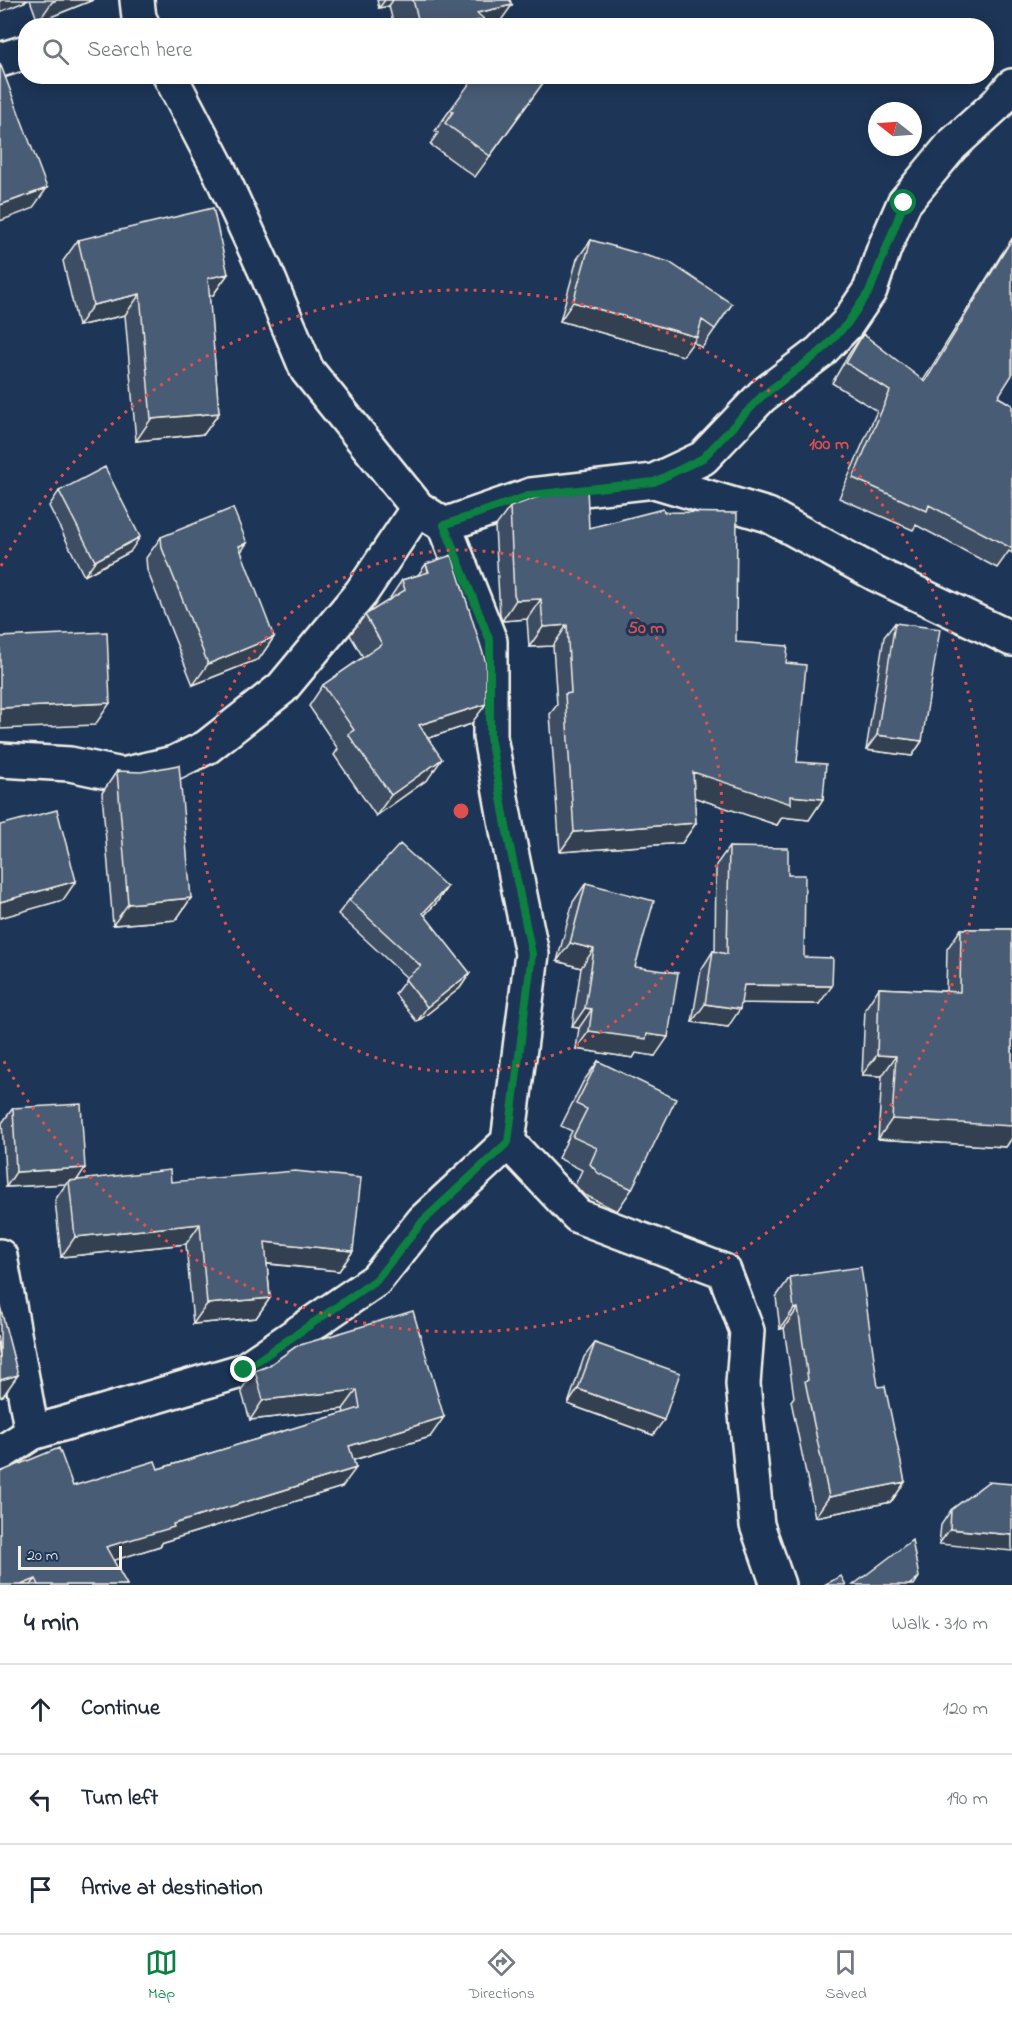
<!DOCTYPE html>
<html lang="en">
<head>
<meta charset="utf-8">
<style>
  :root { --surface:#fff; --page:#f2f2f3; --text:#1f2937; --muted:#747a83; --line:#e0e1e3; --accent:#0b8043 }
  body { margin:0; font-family:"Indie Flower",sans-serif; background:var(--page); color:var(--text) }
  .compass { position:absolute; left:868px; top:102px; width:54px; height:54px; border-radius:50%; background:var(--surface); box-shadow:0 3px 15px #0003; rotate:287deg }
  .scale { position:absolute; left:18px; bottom:15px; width:104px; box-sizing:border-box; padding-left:6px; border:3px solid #f4f1e8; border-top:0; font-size:16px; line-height:21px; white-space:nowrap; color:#f4f1e8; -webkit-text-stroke:4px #1d3557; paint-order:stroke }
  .stop { position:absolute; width:18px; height:18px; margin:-14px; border:4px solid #0b8043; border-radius:50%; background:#fff }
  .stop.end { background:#0b8043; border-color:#fff; box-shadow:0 2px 6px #0008 }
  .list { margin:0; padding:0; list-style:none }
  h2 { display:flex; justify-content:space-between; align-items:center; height:78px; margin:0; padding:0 24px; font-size:26px }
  h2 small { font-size:20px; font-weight:400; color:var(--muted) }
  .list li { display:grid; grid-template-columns:39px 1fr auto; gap:18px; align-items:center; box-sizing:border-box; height:90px; padding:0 24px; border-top:2px solid var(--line) }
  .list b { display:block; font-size:22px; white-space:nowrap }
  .list em { font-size:20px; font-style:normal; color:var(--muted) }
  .icon { flex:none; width:33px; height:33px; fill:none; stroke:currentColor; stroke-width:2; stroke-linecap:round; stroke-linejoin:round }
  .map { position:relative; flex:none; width:1012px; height:1585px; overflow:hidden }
  .search { position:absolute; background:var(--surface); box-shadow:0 3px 15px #0003; left:18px; right:18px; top:18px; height:66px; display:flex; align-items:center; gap:15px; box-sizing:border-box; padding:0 21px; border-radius:24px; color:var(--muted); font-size:22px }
  .sheet { height:348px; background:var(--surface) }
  nav { display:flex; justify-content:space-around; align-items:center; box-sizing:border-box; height:84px; border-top:2px solid var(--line); background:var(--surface); font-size:16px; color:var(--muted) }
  nav a { display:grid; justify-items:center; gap:3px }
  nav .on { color:var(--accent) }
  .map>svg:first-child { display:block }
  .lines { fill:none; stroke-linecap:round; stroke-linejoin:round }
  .minor-casing { stroke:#f4f1e8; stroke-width:38 }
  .minor { stroke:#1d3557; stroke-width:33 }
  .wall { fill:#3e4e64; stroke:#f4f1e8; stroke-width:1.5 }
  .shaded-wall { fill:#324051; stroke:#f4f1e8; stroke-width:1.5 }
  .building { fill:#485b74; stroke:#f4f1e8; stroke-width:1.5 }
  .route { stroke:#0b8043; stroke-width:8 }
  .ring { fill:none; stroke:#dc504e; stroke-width:3; stroke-dasharray:3 6 }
  .centre { fill:#dc504e; stroke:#1d3557; stroke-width:3 }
  .ring-label { font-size:18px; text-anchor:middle; font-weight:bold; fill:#dc504e; stroke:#1d3557; stroke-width:6; stroke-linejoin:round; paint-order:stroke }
</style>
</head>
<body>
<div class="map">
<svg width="1012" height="1585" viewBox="0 0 1012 1585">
  <rect width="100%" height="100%" fill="#1d3557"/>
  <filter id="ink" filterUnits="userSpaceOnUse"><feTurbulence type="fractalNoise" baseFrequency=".0167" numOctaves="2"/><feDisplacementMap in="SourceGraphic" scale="12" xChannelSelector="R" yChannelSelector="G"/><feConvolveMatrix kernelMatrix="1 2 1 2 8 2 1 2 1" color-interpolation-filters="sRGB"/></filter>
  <g filter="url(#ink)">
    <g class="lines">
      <defs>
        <path id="minor" d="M 137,0 L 139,18 L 143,26
          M 0,60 L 26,52
          M 170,76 L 218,168 L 266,272 L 307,370 L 418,508 L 444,525 L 531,495 L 654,481 L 768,515 L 876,574 L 1012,639
          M 654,481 L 703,458 L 762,396 L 820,352 L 847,324 L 870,290 L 884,249 L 904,203 L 952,145 L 997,104 L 1012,86
          M 0,760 L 70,764 L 122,775 L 174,763 L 207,747 L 282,688 L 361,593 L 418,508
          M 508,1142 L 578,1216 L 724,1271 L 747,1331 L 743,1384 L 757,1525 L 778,1585
          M 0,1256 L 32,1433
          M 0,1454 L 32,1433 L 244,1370 L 376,1280 L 423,1221 L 508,1142 L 532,954 L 508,836 L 490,737 L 490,641 L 444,525"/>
      </defs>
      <use href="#minor" class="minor-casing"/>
      <use href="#minor" class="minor"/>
    </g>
    <path class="wall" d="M 30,0 L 93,0 L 38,22 Z
      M 377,0 L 510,0 L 497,26 L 394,26 L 389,6 L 379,8 Z
      M 548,76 L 475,177 L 430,144 L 438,133 L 435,131 L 450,110 Z
      M 1012,239 L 998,397 L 1012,405 L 1012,553 L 1009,551 L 997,568 L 916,525 L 913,530 L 839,498 L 877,411 L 832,383 L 849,354 L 863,334 L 923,381 L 1001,255 Z
      M 78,240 L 228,274 L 213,295 L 209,296 L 219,413 L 204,434 L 136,441 L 125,315 L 78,326 L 63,261 Z
      M 591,240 L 732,304 L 702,348 L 693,342 L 683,356 L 560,321 L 577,259 Z
      M 59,491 L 130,552 L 84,576 L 49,506 Z
      M 510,507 L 589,528 L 664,512 L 736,642 L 786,663 L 797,762 L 823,799 L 809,820 L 782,817 L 777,825 L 694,797 L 696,823 L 682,843 L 560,852 L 550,714 L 557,705 L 553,646 L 529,647 L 527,619 L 502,621 L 500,615 L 495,527 Z
      M 161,537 L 274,637 L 259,659 L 193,685 L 147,570 L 146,558 Z
      M 426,564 L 471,724 L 428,738 L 428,779 L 376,816 L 334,755 L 338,749 L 309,706 L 323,685 L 363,657 L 350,635 L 365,615 L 388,601 L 402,580 L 418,575 Z
      M 895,623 L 922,741 L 912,756 L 866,750 L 884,637 Z
      M 117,771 L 191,898 L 176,920 L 113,925 L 102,793 Z
      M 729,847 L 788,875 L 804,957 L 819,1004 L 741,1003 L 728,1027 L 692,1022 L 701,970 L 713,951 L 715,952 L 716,865 Z
      M 586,883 L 635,967 L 655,1056 L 636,1053 L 633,1058 L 576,1049 L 579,1028 L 572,1027 L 581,968 L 557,961 L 573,902 Z
      M 447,887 L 437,902 L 424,915 L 470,973 L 460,988 L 417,1022 L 395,994 L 407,978 L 338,914 L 349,900 Z
      M 961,929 L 1012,929 L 1012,1138 L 1006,1147 L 878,1139 L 882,1076 L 862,1075 L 865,1009 L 879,988 L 946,991 L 947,949 Z
      M 598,1061 L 632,1189 L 617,1211 L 583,1194 L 575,1185 L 582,1170 L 558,1158 L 572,1131 L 561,1126 L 583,1082 Z
      M 13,1108 L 77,1180 L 171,1182 L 353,1251 L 339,1271 L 267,1264 L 270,1298 L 256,1318 L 193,1324 L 186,1244 L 61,1257 L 55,1200 L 66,1184 L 6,1187 L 2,1123 Z
      M 790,1277 L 878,1387 L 905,1482 L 891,1502 L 815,1517 L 791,1401 L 794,1397 L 784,1328 L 780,1329 L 776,1297 Z
      M 595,1343 L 653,1435 L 568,1404 L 584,1357 Z
      M 297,1346 L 430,1437 L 354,1460 L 342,1487 L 163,1542 L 160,1546 L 113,1560 L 127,1585 L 0,1585 L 73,1486 L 158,1469 L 344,1413 L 343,1409 L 250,1420 L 241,1390 L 255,1371 L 268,1366 Z
      M 988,1482 L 939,1544 L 941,1525 L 951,1510 Z"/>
    <path class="shaded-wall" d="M 0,0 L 29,0 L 0,12 Z
      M 57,0 L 93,0 L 38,22 L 52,2 Z
      M 385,0 L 393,0 L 389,6 L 379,8 Z
      M 512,5 L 497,26 L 456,26 L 477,13 Z
      M 47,188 L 32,209 L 0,221 L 0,205 Z
      M 228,274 L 213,295 L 193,300 L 208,278 Z
      M 140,294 L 125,315 L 78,326 L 93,305 Z
      M 573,302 L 697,337 L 683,356 L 560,321 Z
      M 219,413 L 204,434 L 136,441 L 151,419 Z
      M 140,537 L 130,552 L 84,576 L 95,561 Z
      M 247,543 L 232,565 L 239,546 Z
      M 541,599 L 527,619 L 502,621 L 516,600 Z
      M 567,625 L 553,646 L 529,647 L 543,627 Z
      M 274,637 L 259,659 L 193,685 L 208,664 Z
      M 110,703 L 95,725 L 0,729 L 0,708 Z
      M 486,704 L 471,724 L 405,746 L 419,725 Z
      M 877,735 L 922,741 L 912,756 L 866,750 Z
      M 442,759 L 428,779 L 376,816 L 391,795 Z
      M 693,772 L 791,796 L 823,799 L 809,820 L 782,817 L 777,825 L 678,792 Z
      M 696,823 L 682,843 L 560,852 L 574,832 Z
      M 76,881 L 63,900 L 0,918 L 0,902 Z
      M 447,887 L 437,902 L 413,928 L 423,913 Z
      M 191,898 L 176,920 L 113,925 L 128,904 Z
      M 570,943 L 594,949 L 581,968 L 557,961 Z
      M 470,973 L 460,988 L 417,1022 L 427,1007 Z
      M 744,985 L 832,986 L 819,1004 L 731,1003 Z
      M 705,1004 L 740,1009 L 728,1027 L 692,1022 Z
      M 585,1008 L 592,1009 L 579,1028 L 572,1027 Z
      M 589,1031 L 647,1034 L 668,1037 L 655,1056 L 636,1053 L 633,1058 L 576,1049 Z
      M 877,1055 L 896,1056 L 882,1076 L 862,1075 Z
      M 892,1119 L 1012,1120 L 1012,1138 L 1006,1147 L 878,1139 Z
      M 85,1168 L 75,1183 L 69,1181 L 66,1184 L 6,1187 L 16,1172 Z
      M 200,1224 L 186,1244 L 61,1257 L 75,1237 Z
      M 265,1242 L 353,1251 L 339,1271 L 251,1262 Z
      M 270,1298 L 256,1318 L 193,1324 L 207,1304 Z
      M 798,1308 L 784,1328 L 780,1329 L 794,1309 Z
      M 18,1375 L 3,1396 L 0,1397 L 0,1380 Z
      M 578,1389 L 664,1420 L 653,1435 L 568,1404 Z
      M 357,1390 L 343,1409 L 250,1420 L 263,1400 Z
      M 444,1417 L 430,1437 L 336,1465 L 349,1446 Z
      M 356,1468 L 342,1487 L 163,1542 L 160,1546 L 93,1567 L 106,1547 L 173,1524 Z
      M 905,1482 L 891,1502 L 815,1517 L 829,1497 Z
      M 950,1529 L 1012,1535 L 1012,1551 L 939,1544 Z
      M 919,1577 L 914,1585 L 909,1585 Z
      M 36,1579 L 31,1585 L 21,1585 Z"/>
    <path class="building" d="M 413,0 L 510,0 L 512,5 L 477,13 L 484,19 L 456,26 L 420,26 Z
      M 0,63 L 47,188 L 0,205 Z
      M 475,76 L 548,76 L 490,156 L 445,123 L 453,112 L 450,110 Z
      M 213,208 L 228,274 L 208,278 L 219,413 L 151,419 L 140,294 L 93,305 L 78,240 Z
      M 1012,239 L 1012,375 L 998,397 L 1012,405 L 1012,546 L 1011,548 L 929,505 L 927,511 L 853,478 L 890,391 L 846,363 L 863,334 L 925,382 Z
      M 591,240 L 669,262 L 732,304 L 715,329 L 702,320 L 697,337 L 573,302 Z
      M 105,467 L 140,537 L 95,561 L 59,491 Z
      M 587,489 L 589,528 L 663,509 L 664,512 L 737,513 L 736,642 L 788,646 L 786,663 L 806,665 L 797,762 L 826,764 L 823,799 L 791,796 L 791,804 L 693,772 L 696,823 L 574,832 L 565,694 L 571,693 L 567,625 L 543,627 L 541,599 L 516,600 L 514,594 L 510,507 L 549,493 Z
      M 233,508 L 247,543 L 239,546 L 274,637 L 208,664 L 162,548 L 161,537 Z
      M 452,555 L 486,663 L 486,704 L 419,725 L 442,759 L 391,795 L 348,734 L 354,730 L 323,685 L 382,644 L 365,615 L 405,590 L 402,580 L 429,572 L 426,564 Z
      M 895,623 L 940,629 L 922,741 L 877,735 Z
      M 107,632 L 110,703 L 0,708 L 0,637 Z
      M 179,765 L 191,898 L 128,904 L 117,771 L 141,772 Z
      M 57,810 L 76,881 L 0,902 L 0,825 Z
      M 400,844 L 447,887 L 423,913 L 470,973 L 427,1007 L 405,979 L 421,966 L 349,900 Z
      M 729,847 L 788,848 L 788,875 L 805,875 L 804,957 L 833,958 L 832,986 L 744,985 L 740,1009 L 705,1004 L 713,951 L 727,954 Z
      M 586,883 L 654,901 L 635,967 L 678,973 L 668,1037 L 647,1034 L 646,1039 L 589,1031 L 592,1009 L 585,1008 L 594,949 L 570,943 Z
      M 961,929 L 1012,929 L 1012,1126 L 892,1119 L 896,1056 L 877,1055 L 879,988 L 960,992 Z
      M 598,1061 L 676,1099 L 632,1189 L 598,1173 L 590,1164 L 597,1148 L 573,1137 L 587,1109 L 576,1104 Z
      M 81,1104 L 85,1168 L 16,1172 L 13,1108 Z
      M 170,1170 L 171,1182 L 295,1171 L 361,1178 L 353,1251 L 265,1242 L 270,1298 L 207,1304 L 200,1224 L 75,1237 L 69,1181 Z
      M 861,1267 L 878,1387 L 885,1386 L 905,1482 L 829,1497 L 805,1381 L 808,1380 L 798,1308 L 794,1309 L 790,1277 Z
      M 0,1306 L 18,1375 L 0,1380 Z
      M 413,1311 L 444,1417 L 349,1446 L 356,1468 L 173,1524 L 174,1527 L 106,1547 L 127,1585 L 39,1585 L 36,1579 L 21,1585 L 0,1585 L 0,1472 L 59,1448 L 73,1486 L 155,1461 L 158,1469 L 360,1408 L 357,1390 L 263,1400 L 255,1371 L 268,1366 L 297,1346 Z
      M 595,1343 L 680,1373 L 664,1420 L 578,1389 Z
      M 988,1482 L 1012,1484 L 1012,1535 L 950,1529 L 951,1510 Z
      M 912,1540 L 919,1577 L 909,1585 L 853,1585 Z
      M 841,1576 L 846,1585 L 824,1585 Z"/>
  </g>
  <g class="lines" filter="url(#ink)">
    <path class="route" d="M 244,1370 L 376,1280 L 423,1221 L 508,1142 L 532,954 L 508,837 L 490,737 L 490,641 L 444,525 L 531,495 L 654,482 L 703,458 L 762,396 L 820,352 L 847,324 L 870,290 L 904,203"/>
  </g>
  <g class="ring">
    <circle cx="461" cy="811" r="261"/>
    <path d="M1 566A521 521 0 1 1 1 1056"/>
  </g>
  <circle cx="461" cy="811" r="9" class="centre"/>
  <g class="ring-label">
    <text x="829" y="449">100 m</text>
    <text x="646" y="633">50 m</text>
  </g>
</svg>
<svg class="compass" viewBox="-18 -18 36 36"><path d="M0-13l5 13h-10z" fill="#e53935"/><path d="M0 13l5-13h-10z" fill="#747a83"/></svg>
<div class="scale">20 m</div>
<div class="stop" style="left:904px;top:203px"></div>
<div class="stop end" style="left:244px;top:1370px"></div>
<div class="search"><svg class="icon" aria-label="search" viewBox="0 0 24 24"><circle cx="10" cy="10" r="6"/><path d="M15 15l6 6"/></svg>Search here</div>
</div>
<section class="sheet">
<h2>4 min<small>Walk · 310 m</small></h2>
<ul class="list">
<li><svg class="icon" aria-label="ahead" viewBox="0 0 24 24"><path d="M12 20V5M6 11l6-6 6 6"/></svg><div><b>Continue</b></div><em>120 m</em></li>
<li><svg class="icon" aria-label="left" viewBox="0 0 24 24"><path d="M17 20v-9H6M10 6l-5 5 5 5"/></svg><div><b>Turn left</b></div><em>190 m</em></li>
<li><svg class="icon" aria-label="arrive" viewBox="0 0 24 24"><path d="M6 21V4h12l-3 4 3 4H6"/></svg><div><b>Arrive at destination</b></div></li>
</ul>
</section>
<nav>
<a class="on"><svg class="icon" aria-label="map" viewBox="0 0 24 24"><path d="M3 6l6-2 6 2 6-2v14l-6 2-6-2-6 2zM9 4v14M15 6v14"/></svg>Map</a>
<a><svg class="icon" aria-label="directions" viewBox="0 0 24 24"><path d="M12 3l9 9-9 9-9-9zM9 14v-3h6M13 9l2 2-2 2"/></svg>Directions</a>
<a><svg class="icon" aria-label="saved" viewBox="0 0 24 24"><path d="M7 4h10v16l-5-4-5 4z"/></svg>Saved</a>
</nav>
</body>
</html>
